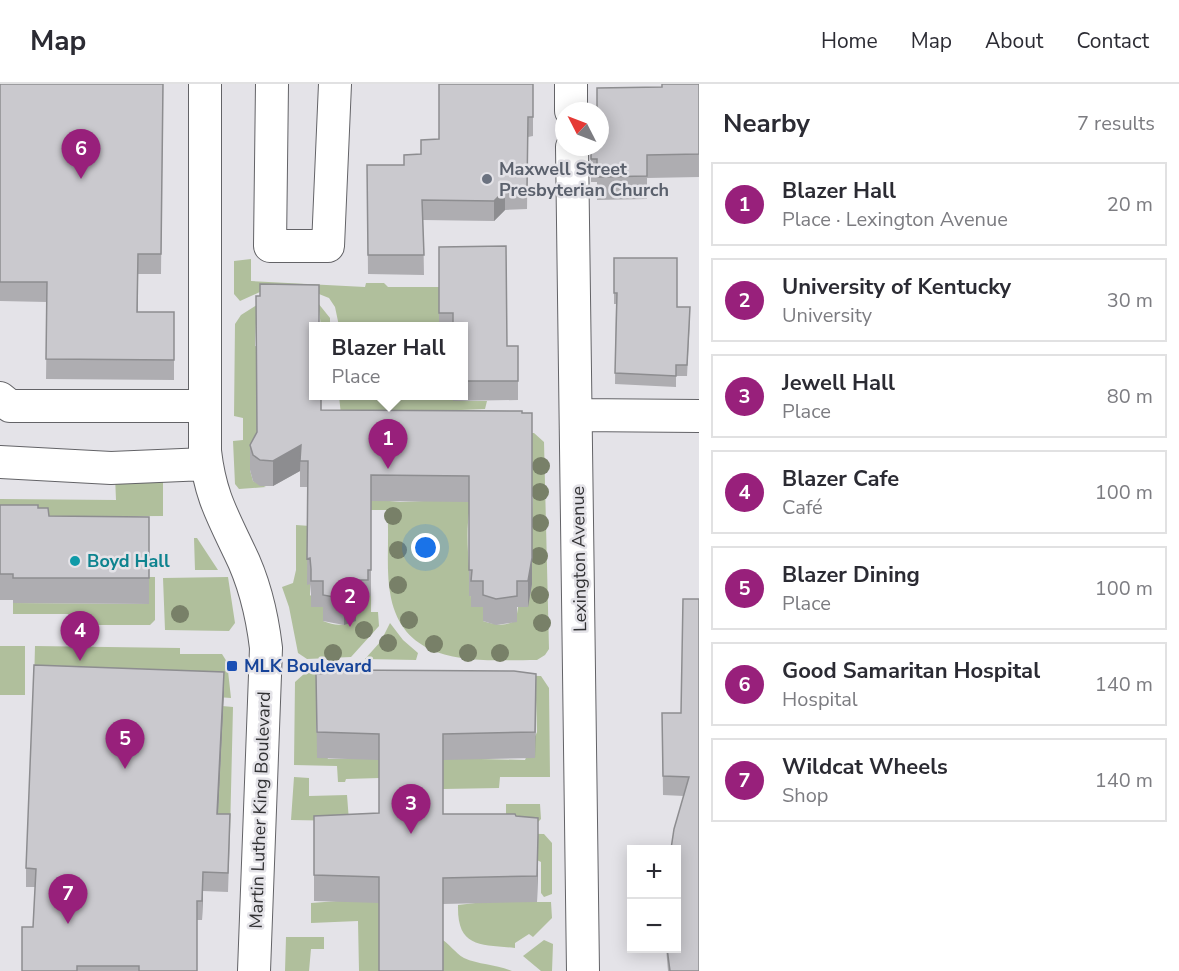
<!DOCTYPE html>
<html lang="en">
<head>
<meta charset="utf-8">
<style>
  :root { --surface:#fff; --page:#f7f7f7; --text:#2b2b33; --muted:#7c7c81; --line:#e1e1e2; --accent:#98207b }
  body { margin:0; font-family:"Nunito Sans",sans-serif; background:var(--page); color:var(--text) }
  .controls { position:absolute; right:18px; bottom:18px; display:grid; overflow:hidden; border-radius:0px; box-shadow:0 3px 15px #0003 }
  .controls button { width:54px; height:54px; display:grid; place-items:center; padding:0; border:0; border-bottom:2px solid var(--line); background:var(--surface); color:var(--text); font:30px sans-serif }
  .compass { position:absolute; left:555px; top:18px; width:54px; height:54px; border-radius:50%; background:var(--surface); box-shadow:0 3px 15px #0003; rotate:312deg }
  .you { position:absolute; left:426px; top:464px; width:21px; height:21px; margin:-15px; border:4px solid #fff; border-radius:50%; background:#1a73e8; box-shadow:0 0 0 9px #1a73e833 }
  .badge { display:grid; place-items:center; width:39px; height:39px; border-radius:50%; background:var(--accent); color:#fff; font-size:20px; font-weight:700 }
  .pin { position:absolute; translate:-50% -50px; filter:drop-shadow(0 2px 3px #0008) }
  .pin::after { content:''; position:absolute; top:32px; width:21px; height:18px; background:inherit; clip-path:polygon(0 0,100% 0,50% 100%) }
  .popup { position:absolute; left:309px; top:238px; width:159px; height:78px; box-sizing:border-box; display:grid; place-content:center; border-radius:0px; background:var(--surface); filter:drop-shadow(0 2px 4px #0005); font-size:20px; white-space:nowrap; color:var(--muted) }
  .popup b { font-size:22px; color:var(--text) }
  .popup::after { content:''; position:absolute; left:50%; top:100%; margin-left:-12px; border:12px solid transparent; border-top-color:var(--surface) }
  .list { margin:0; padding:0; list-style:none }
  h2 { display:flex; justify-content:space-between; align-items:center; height:78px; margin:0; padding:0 24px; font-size:26px }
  h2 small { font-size:20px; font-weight:400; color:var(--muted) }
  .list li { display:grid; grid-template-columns:39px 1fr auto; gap:18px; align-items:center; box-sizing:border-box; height:84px; margin:0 12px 12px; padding:0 12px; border:2px solid var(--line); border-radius:0px }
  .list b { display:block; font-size:22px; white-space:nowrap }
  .list p { margin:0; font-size:20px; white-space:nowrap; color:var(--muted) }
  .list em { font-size:20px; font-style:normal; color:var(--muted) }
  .map { position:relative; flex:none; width:699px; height:887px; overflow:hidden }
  header { display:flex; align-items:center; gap:36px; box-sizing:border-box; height:84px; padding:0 30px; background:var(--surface); border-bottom:2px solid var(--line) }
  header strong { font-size:28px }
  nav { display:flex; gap:33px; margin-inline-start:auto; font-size:21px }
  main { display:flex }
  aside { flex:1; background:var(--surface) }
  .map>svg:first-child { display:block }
  .green { fill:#b0bf9c }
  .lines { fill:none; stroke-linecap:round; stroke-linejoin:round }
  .minor-casing { stroke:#636367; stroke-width:34 }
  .minor { stroke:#fff; stroke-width:32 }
  .tree { fill:#788068 }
  .wall { fill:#aeadb1 }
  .shaded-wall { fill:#8d8d90 }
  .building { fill:#cac9ce; stroke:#8d8d90; stroke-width:1.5 }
  .worship-dot { fill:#6b7280; stroke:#e4e3e8; stroke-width:2 }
  .culture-dot { fill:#0f9aa8; stroke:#e4e3e8; stroke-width:2 }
  .transit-dot { fill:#1a4fb4; stroke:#e4e3e8; stroke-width:2 }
  .labels { text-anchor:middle; stroke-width:5; stroke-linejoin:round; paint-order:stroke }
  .worship-label { font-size:18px; font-weight:bold; fill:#5b616d; stroke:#e4e3e8; text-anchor:start }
  .street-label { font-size:18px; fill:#323234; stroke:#e4e3e8 }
  .culture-label { font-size:18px; font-weight:bold; fill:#0d838f; stroke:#e4e3e8; text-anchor:start }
  .transit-label { font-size:18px; font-weight:bold; fill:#164399; stroke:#e4e3e8; text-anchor:start }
</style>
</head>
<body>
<header>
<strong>Map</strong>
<nav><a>Home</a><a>Map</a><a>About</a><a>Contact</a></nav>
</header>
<main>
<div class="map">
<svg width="699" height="887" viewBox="0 0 699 887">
  <rect width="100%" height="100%" fill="#e4e3e8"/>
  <path class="green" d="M 251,175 L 251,197 L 365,203 L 366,199 L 384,199 L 388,203 L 439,203 L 439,242 L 339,242 L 335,223 L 329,214 L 314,208 L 262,207 L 240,217 L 234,210 L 234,177 Z
    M 263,217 L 256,239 L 255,262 L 260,263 L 257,358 L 250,386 L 253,397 L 266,403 L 239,405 L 235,400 L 233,357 L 243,356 L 243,334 L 234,332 L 235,240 L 241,231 Z
    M 318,219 L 330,234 L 330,242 L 321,242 Z
    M 339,312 L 453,312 L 454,317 L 487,317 L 485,325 L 341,331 Z
    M 514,349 L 534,349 L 544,358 L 549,565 L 545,571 L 537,576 C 482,576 406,585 391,514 C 385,486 390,454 387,426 L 371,426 L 368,415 L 400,418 L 472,415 C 462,449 472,492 471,522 L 483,523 L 483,537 C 495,541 505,543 516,536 L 532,436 L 533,413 L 530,412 Z
    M 163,389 L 163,432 L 0,433 L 0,415 L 116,416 L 115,392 Z
    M 296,441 L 310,442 L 310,511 L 323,523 L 323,537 C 335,542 345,542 356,536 L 356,522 L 368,512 L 371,512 L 371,528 L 378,528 L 379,542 L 351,573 L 307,575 L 298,569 L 289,523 L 282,503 L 293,499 L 296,486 Z
    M 194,454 L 197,454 L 218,486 L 195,486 Z
    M 149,493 L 155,493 L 155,536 L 150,541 L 75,541 L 74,530 L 13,530 L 13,519 L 149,520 Z
    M 228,493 L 235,539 L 229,547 L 165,546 L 163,494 Z
    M 390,539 L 403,556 L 418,569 L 416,576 L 365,575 L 381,557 Z
    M 0,562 L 25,562 L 25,611 L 0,611 Z
    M 35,562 L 180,564 L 180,570 L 222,570 L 227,578 L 231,614 L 34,600 Z
    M 305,589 L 541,592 L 549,604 L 550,693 L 500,693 L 499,704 L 443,705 L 441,674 L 525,676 L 537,648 L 536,616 L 317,616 L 316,647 L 328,675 L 382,674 L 379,694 L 346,695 L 345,698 L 338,698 L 337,682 L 294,681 L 295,598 Z
    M 222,622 L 233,623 L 230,749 L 217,749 Z
    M 294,693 L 309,694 L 309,712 L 347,711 L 349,737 L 291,736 Z
    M 506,720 L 540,720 L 541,735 L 537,739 L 506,734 Z
    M 480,749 L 544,750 L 552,759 L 552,810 L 544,813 L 541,809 L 541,778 Z
    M 338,817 L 381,817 L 379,887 L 359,887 L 358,837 L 311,839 L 311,819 Z
    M 484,818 L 551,818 L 552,834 L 533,853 L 529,850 L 515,859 L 515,864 C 480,860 457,864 458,821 Z
    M 286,853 L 324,853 L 324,865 L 311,865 L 309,887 L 285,887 Z
    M 441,855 C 449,859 455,869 464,874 C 479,881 496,880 512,887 L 443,887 Z
    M 544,856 L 553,860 L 552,887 L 541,887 L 523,872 Z"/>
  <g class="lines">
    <defs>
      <path id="minor" d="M 205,0 L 205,367 C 210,410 221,429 239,467 C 254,497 262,530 266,564 L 254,887
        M 272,0 L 270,162 L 328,162 L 335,0
        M 571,0 L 571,27
        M 572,63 L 583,887
        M 0,314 L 10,322 L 205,322
        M 576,331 L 699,332
        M 0,378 L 111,384 L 206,380"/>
    </defs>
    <use href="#minor" class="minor-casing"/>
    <use href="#minor" class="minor"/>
  </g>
  <g class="tree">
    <circle cx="541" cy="382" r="9"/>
    <circle cx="540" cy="408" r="9"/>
    <circle cx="393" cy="432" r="9"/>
    <circle cx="540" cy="439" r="9"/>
    <circle cx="398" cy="466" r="9"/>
    <circle cx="539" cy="472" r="9"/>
    <circle cx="398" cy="501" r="9"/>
    <circle cx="540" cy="511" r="9"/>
    <circle cx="180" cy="530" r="9"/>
    <circle cx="409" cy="536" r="9"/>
    <circle cx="542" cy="539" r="9"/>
    <circle cx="364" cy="546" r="9"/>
    <circle cx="388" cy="559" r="9"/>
    <circle cx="434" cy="560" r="9"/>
    <circle cx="333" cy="569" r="9"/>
    <circle cx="468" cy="569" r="9"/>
    <circle cx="500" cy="569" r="9"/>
  </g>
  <path class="wall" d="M 0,0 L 163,0 L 161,190 L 138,190 L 138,228 L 174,228 L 174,296 L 46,295 L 47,218 L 0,217 Z
    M 533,0 L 533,52 L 528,53 L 527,125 L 505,126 L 494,137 L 423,136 L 424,191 L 368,190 L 367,81 L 404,81 L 404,71 L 421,70 L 439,55 Z
    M 699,0 L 699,93 L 647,94 L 647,115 L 597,116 L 597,98 L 591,98 L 591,63 L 662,3 Z
    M 439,163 L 507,262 L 518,262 L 518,316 L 453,317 L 453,312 L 463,312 L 463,243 L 439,243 Z
    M 614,174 L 677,223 L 690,234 L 687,292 L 676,292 L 676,303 L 615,300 L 616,220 L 614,220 Z
    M 321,326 L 522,327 L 532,500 L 528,523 L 517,523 L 517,538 L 496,541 L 483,537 L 483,523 L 471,523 L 471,512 L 469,512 L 469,418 L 371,417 L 371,512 L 368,512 L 368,522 L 356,522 L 356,537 L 344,541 L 323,537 L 323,523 L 311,523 L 311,510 L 310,500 L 307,501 L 308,403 L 300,403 L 300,387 L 273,402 L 260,402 L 253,397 L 250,386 L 250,361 Z
    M 0,421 L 38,424 L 49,432 L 149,433 L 149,520 L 13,519 L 13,516 L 0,516 Z
    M 699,515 L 699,887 L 668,887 L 666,864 L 676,864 L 684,712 L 663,711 L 662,629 L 681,629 Z
    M 316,590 L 536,616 L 535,674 L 443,676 L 443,730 L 516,732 L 538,778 L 537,818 L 443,820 L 379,819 L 314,817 L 314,732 L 379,729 L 379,676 L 317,674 Z
    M 224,607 L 218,730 L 230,749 L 228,808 L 203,807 L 202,836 L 197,836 L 197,887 L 22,887 L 33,843 L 35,803 L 26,803 L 26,784 Z"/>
  <path class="shaded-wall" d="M 505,106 L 505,126 L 494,137 L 494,117 Z
    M 532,355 L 532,500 L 528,523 L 528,497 Z
    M 301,361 L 300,387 L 273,402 L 273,377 Z
    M 356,512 L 356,537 L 344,541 L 344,515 Z
    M 224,588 L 224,607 L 217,749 L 217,730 Z
    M 536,590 L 536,616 L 535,674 L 535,648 Z
    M 538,752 L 538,778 L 537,818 L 537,792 Z
    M 203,788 L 203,807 L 202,836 L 202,817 Z"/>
  <path class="building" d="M 0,0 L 163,0 L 161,170 L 138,170 L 137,228 L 174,228 L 174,276 L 46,275 L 47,198 L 0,198 Z
    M 439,0 L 533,0 L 533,33 L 528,33 L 527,105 L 505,106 L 494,117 L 422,116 L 424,171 L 368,171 L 367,81 L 404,81 L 404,71 L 421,70 L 421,56 L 439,55 Z
    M 662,0 L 699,0 L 699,70 L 647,71 L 647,92 L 597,93 L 597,75 L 591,75 L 591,63 L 600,63 L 600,27 L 597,27 L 597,4 L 662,3 Z
    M 506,162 L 507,262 L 518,262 L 518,297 L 463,297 L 463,243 L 453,243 L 453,229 L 439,229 L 439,163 Z
    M 614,174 L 677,174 L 677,223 L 690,223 L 687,281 L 676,281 L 676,292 L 615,289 L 617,209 L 614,209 Z
    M 260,200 L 319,201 L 319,243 L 313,243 L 313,312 L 321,312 L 321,326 L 522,327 L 522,329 L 532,329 L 532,474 L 528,497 L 517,497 L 517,512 L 496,515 L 483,511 L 483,497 L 471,497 L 472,486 L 469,486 L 469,392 L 371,391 L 371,486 L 368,486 L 368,496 L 356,496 L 356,512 L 344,515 L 323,511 L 323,497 L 311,497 L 311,485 L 310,474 L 307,475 L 308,377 L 300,377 L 301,361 L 273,377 L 260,376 L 253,371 L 250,361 L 257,348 L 256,212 L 260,212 Z
    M 0,421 L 38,421 L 38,424 L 48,424 L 49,432 L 149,433 L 149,494 L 13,494 L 13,490 L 0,490 Z
    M 683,515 L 699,515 L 699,887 L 670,887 L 667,864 L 676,864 L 676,765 L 671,765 L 674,745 L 689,693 L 663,692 L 662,629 L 681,629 Z
    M 34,581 L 224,588 L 217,730 L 230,730 L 228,789 L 203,788 L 202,817 L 197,817 L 197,887 L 139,887 L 139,882 L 77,882 L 77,887 L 22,887 L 22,843 L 33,843 L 36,785 L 26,784 Z
    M 339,586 L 514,587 L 536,590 L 535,648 L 443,650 L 443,730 L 515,730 L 516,732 L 538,734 L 538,752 L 537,792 L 443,794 L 443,887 L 379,887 L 379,793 L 314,791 L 314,732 L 379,729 L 379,650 L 317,648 L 316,590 L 339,588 Z"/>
  <circle class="worship-dot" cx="487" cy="95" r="6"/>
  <circle class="culture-dot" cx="75" cy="477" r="6"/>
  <rect class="transit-dot" x="226" y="576" width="12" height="12" rx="3"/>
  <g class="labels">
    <g class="worship-label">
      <text x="499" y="91">Maxwell Street<tspan x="499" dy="21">Presbyterian Church</tspan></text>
    </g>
    <g class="street-label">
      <text transform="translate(579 475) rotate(-91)" y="6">Lexington Avenue</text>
      <text transform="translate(260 726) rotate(-88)" y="6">Martin Luther King Boulevard</text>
    </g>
    <g class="culture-label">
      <text x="87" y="483">Boyd Hall</text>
    </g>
    <g class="transit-label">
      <text x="244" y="588">MLK Boulevard</text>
    </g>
  </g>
</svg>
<div class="controls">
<button>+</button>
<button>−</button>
</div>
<svg class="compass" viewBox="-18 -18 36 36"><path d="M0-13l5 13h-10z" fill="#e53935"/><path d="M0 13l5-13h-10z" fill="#7c7c81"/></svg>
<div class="you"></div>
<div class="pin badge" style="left:388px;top:385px">1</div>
<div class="popup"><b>Blazer Hall</b>Place</div>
<div class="pin badge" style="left:350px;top:543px">2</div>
<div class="pin badge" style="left:411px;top:750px">3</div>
<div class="pin badge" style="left:80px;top:577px">4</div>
<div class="pin badge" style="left:125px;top:685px">5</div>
<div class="pin badge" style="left:81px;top:95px">6</div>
<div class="pin badge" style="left:68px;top:840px">7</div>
</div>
<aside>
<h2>Nearby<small>7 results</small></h2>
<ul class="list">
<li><span class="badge">1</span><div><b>Blazer Hall</b><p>Place · Lexington Avenue</p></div><em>20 m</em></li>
<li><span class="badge">2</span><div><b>University of Kentucky</b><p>University</p></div><em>30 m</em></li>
<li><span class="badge">3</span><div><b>Jewell Hall</b><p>Place</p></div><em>80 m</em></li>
<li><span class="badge">4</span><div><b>Blazer Cafe</b><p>Café</p></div><em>100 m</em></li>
<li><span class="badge">5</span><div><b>Blazer Dining</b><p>Place</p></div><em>100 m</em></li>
<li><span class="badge">6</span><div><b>Good Samaritan Hospital</b><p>Hospital</p></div><em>140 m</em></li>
<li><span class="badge">7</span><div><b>Wildcat Wheels</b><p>Shop</p></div><em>140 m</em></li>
</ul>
</aside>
</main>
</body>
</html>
